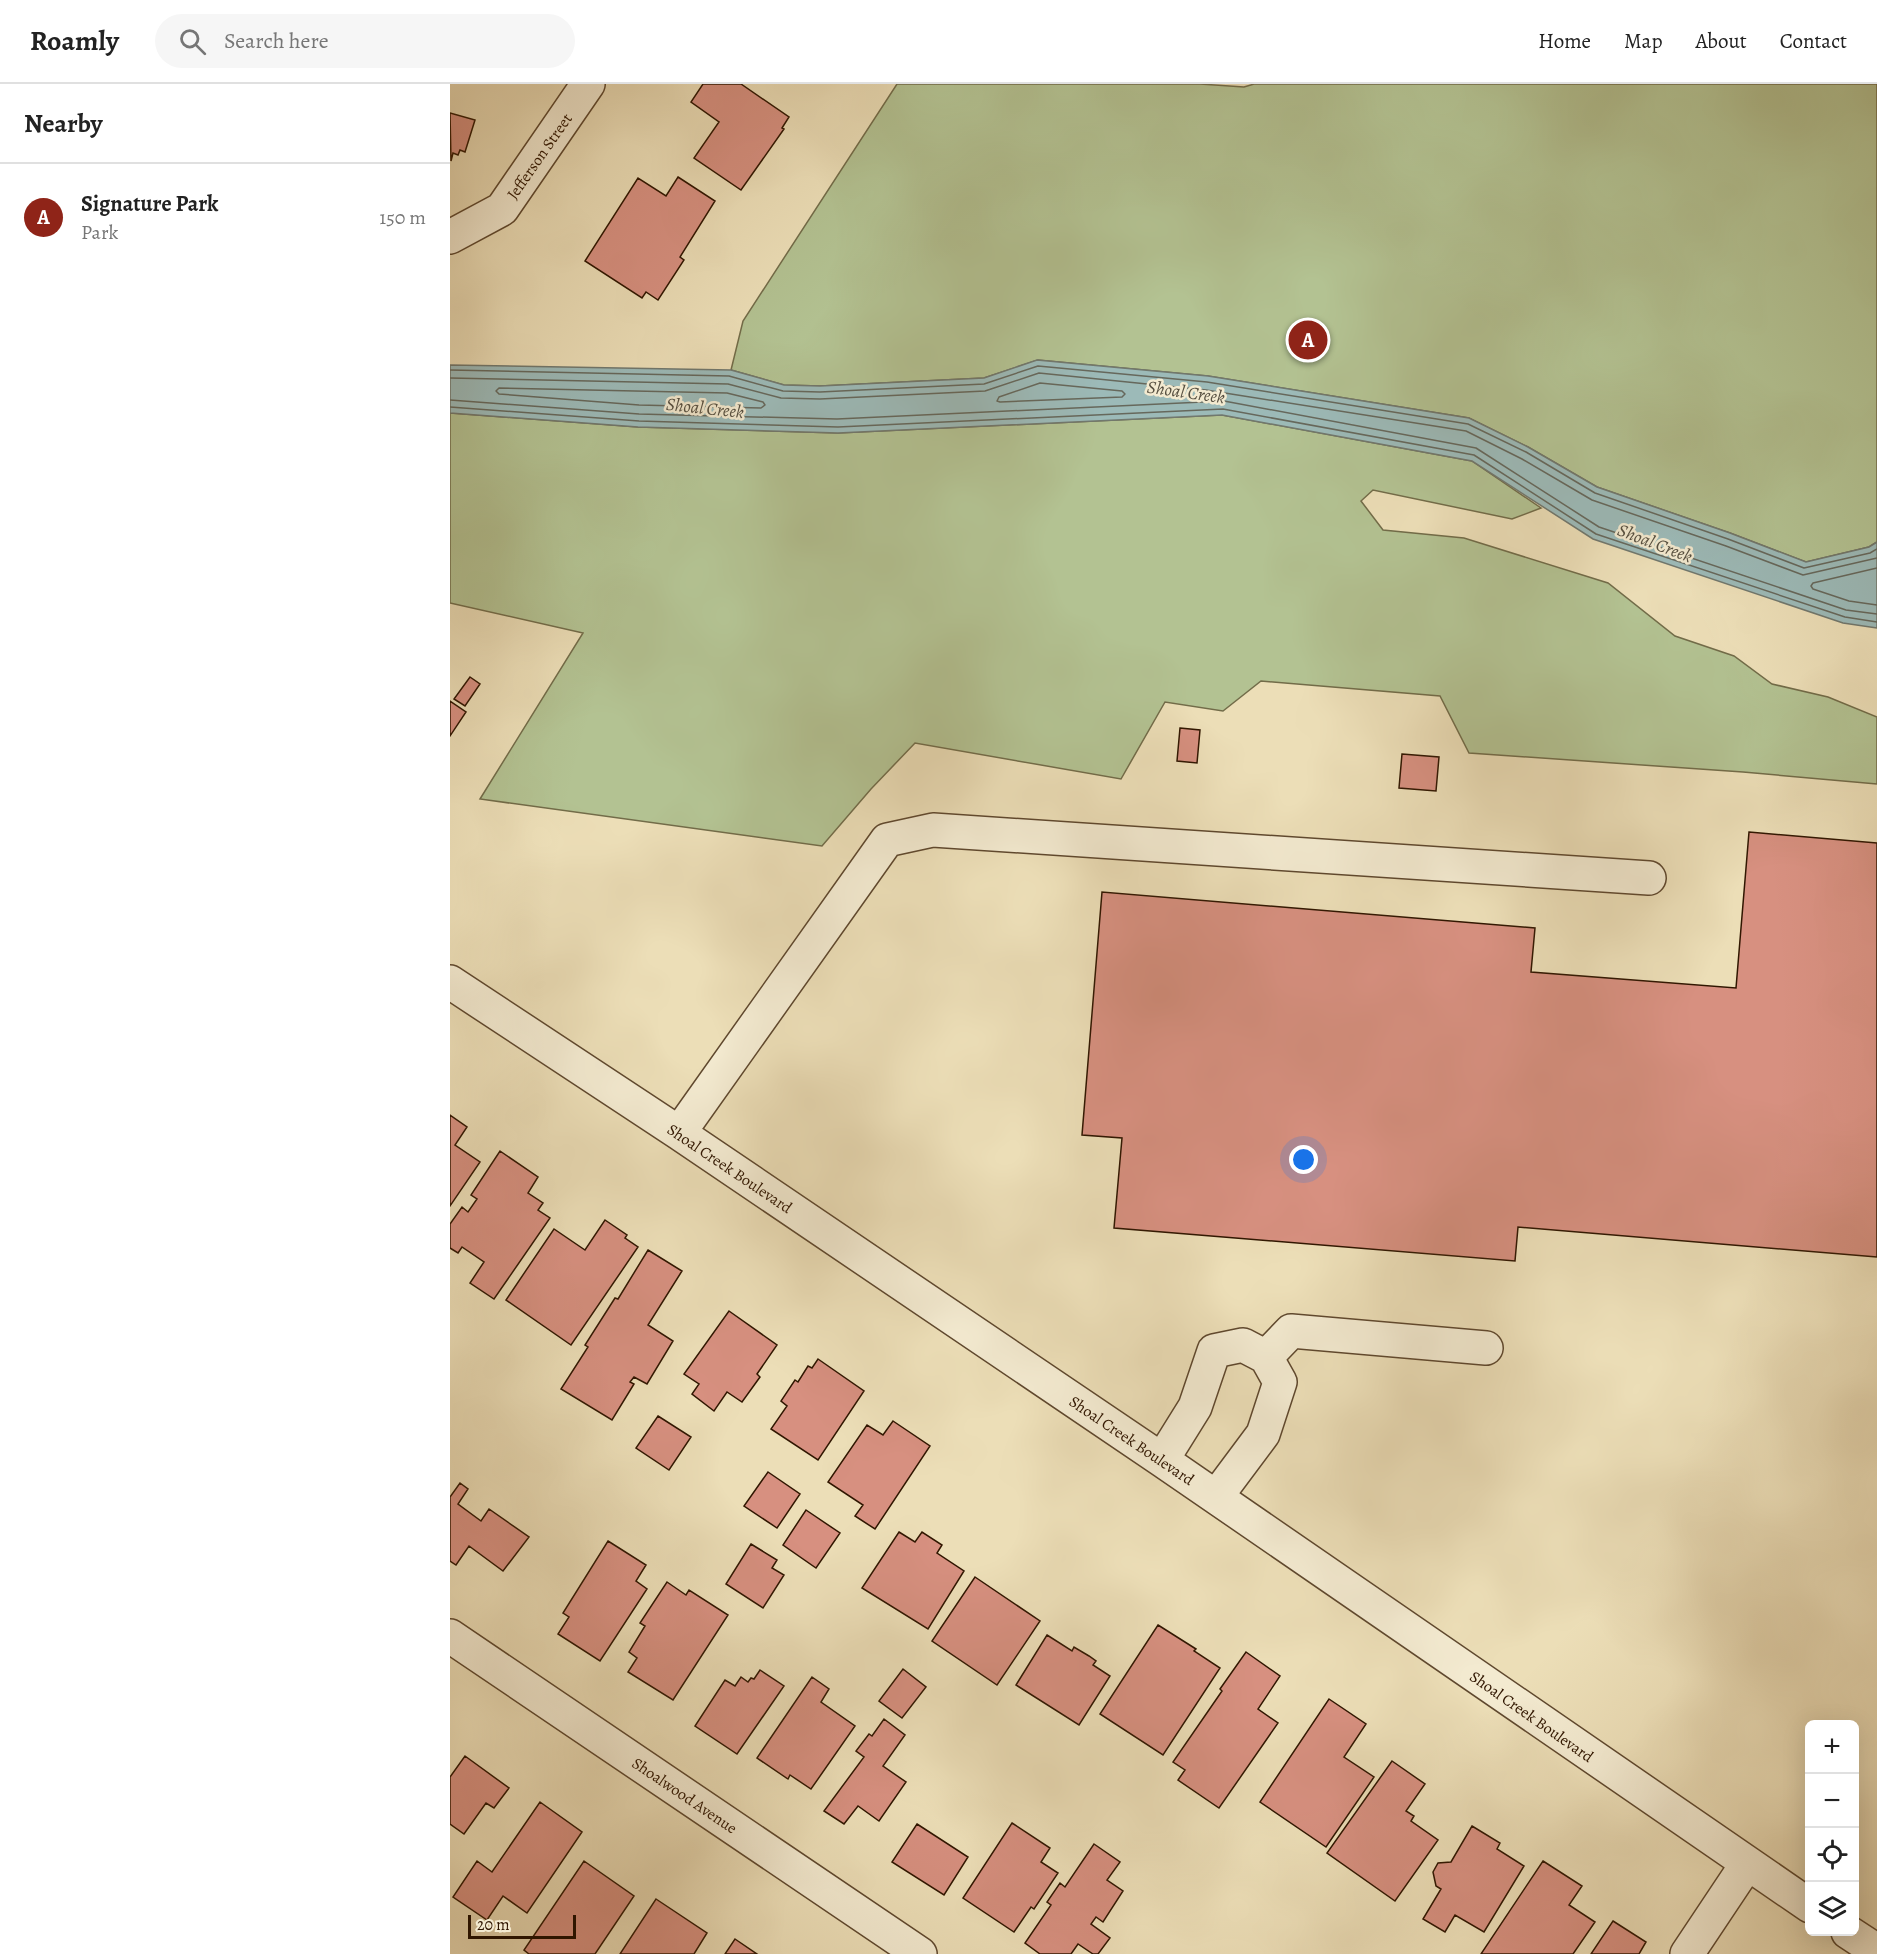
<!DOCTYPE html>
<html lang="en">
<head>
<meta charset="utf-8">
<style>
  :root { --surface:#fff; --page:#f6f6f6; --text:#222; --muted:#767676; --line:#e0e0e0; --accent:#8f2418 }
  body { margin:0; font-family:Alegreya,serif; background:var(--page); color:var(--text) }
  .controls { position:absolute; right:18px; bottom:18px; display:grid; overflow:hidden; border-radius:9px; box-shadow:0 6px 24px #0002 }
  .controls button { width:54px; height:54px; display:grid; place-items:center; padding:0; border:0; border-bottom:2px solid var(--line); background:var(--surface); color:var(--text); font:30px sans-serif }
  .scale { position:absolute; left:18px; bottom:15px; width:108px; box-sizing:border-box; padding-left:6px; border:3px solid #301600; border-top:0; font-size:16px; line-height:21px; white-space:nowrap; color:#301600; -webkit-text-stroke:4px #f3ead0; paint-order:stroke }
  .you { position:absolute; left:854px; top:1076px; width:21px; height:21px; margin:-15px; border:4px solid #fff; border-radius:50%; background:#1a73e8; box-shadow:0 0 0 9px #1a73e833 }
  .badge { display:grid; place-items:center; width:39px; height:39px; border-radius:50%; background:var(--accent); color:#fff; font-size:20px; font-weight:700 }
  .pin { position:absolute; translate:-50% -50%; border:3px solid #fff; box-shadow:0 2px 6px #0006 }
  .list { margin:0; padding:0; list-style:none }
  h2 { display:flex; justify-content:space-between; align-items:center; height:78px; margin:0; padding:0 24px; font-size:26px }
  h2 small { font-size:20px; font-weight:400; color:var(--muted) }
  .list li { display:grid; grid-template-columns:39px 1fr auto; gap:18px; align-items:center; box-sizing:border-box; height:108px; padding:0 24px; border-top:2px solid var(--line) }
  .list b { display:block; font-size:22px; white-space:nowrap }
  .list p { margin:0; font-size:20px; white-space:nowrap; color:var(--muted) }
  .list em { font-size:20px; font-style:normal; color:var(--muted) }
  .icon { flex:none; width:33px; height:33px; fill:none; stroke:currentColor; stroke-width:2; stroke-linecap:round; stroke-linejoin:round }
  .map { position:relative; flex:none; width:1427px; height:1870px; overflow:hidden }
  header { display:flex; align-items:center; gap:36px; box-sizing:border-box; height:84px; padding:0 30px; background:var(--surface); border-bottom:2px solid var(--line) }
  header strong { font-size:28px }
  nav { display:flex; gap:33px; margin-inline-start:auto; font-size:21px }
  .search { width:420px; height:54px; background:var(--page); display:flex; align-items:center; gap:15px; box-sizing:border-box; padding:0 21px; border-radius:33px; color:var(--muted); font-size:22px }
  main { display:flex }
  aside { flex:1; background:var(--surface) }
  .map>svg:first-child { display:block }
  .green { fill:#b3c292; stroke:#726c49; stroke-width:1.5 }
  .water { fill:#9cbab8; stroke:#71786e; stroke-width:1.5 }
  .lines { fill:none; stroke-linecap:round; stroke-linejoin:round }
  .shore { stroke:#66685c; stroke-width:1.5 }
  .building { fill:#d79080; stroke:#301600; stroke-width:1.5 }
  .minor-casing { stroke:#5f482e; stroke-width:36 }
  .minor { stroke:#f3ead0; stroke-width:33 }
  .labels { text-anchor:middle; stroke-width:5; stroke-linejoin:round; paint-order:stroke }
  .street-label { font-size:16px; fill:#301600; stroke:#f3ead0 }
  .water-label { font-size:18px; font-style:italic; fill:#564f40; stroke:#f3ead0 }
</style>
</head>
<body>
<header>
<strong>Roamly</strong>
<div class="search"><svg class="icon" aria-label="search" viewBox="0 0 24 24"><circle cx="10" cy="10" r="6"/><path d="M15 15l6 6"/></svg>Search here</div>
<nav><a>Home</a><a>Map</a><a>About</a><a>Contact</a></nav>
</header>
<main>
<aside>
<h2>Nearby<small></small></h2>
<ul class="list">
<li><span class="badge">A</span><div><b>Signature Park</b><p>Park</p></div><em>150 m</em></li>
</ul>
</aside>
<div class="map">
<svg width="1427" height="1870" viewBox="0 0 1427 1870">
  <rect width="100%" height="100%" fill="#ecdeb7"/>
  <filter id="stains"><feTurbulence type="fractalNoise" baseFrequency=".00333" numOctaves="4"/><feColorMatrix values="0 0 0 0 .2 0 0 0 0 .09 0 0 0 0 .02 0 0 0 .5 -.17"/></filter>
  <radialGradient id="worn" r=".72"><stop offset=".6" stop-color="#630" stop-opacity="0"/><stop offset="1" stop-color="#630" stop-opacity=".3"/></radialGradient>
  <path class="green" d="M 447,0 L 750,0 L 794,3 L 804,0 L 1427,0 L 1427,458 L 1419,463 L 1356,478 L 1280,449 L 1147,403 L 1078,363 L 1019,334 L 758,292 L 588,276 L 534,294 L 370,302 L 334,301 L 281,286 L 293,237 Z
    M 0,329 L 188,343 L 388,349 L 772,331 L 1022,377 L 1091,424 L 1062,435 L 923,406 L 911,417 L 933,446 L 1014,454 L 1158,499 L 1225,552 L 1284,572 L 1322,600 L 1378,613 L 1427,633 L 1427,700 L 1293,688 L 1019,669 L 990,612 L 811,597 L 773,627 L 715,618 L 671,695 L 465,659 L 421,705 L 372,762 L 30,715 L 133,549 L 0,519 Z"/>
  <path class="water" d="M 587,276 L 758,292 L 1019,334 L 1078,363 L 1147,403 L 1280,449 L 1356,478 L 1419,463 L 1427,458 L 1427,544 L 1393,539 L 1143,455 L 1022,377 L 772,331 L 388,349 L 188,343 L 0,329 L 0,281 L 281,286 L 334,301 L 370,302 L 534,294 Z"/>
  <g class="lines">
    <path class="shore" d="M 0,286 L 279,292 L 333,307 L 370,308 L 534,300 L 588,282 L 757,298 L 1018,340 L 1076,368 L 1145,409 L 1278,455 L 1354,484 L 1420,469 L 1427,465
      M 0,294 L 278,300 L 331,314 L 370,315 L 535,307 L 589,289 L 756,306 L 1016,347 L 1072,375 L 1142,416 L 1276,462 L 1353,491 L 1427,474
      M 590,299 L 672,307 L 675,310 L 672,313 L 550,318 L 547,317 L 549,313 Z
      M 49,304 L 277,309 L 313,318 L 315,321 L 311,324 L 189,321 L 49,310 L 46,307 Z
      M 0,316 L 189,330 L 387,335 L 774,317 L 1026,364 L 1149,443 L 1396,526 L 1427,530
      M 0,323 L 189,337 L 388,343 L 773,325 L 1024,371 L 1146,450 L 1395,533 L 1427,538
      M 1427,484 L 1363,499 L 1361,502 L 1363,505 L 1399,517 L 1427,521"/>
  </g>
  <path class="building" d="M 253,0 L 291,0 L 339,33 L 332,44 L 334,45 L 291,106 L 244,74 L 269,38 L 241,18 Z
    M 0,29 L 25,36 L 15,68 L 10,66 L 8,71 L 3,69 L 1,77 Z
    M 228,93 L 265,117 L 230,173 L 234,176 L 208,216 L 196,208 L 192,214 L 135,177 L 188,94 L 216,112 Z
    M 20,593 L 30,600 L 15,622 L 4,615 Z
    M 0,617 L 16,628 L 0,652 Z
    M 730,644 L 750,646 L 747,679 L 727,677 Z
    M 952,670 L 989,673 L 986,707 L 949,704 Z
    M 1299,748 L 1427,759 L 1427,1173 L 1068,1143 L 1065,1177 L 664,1144 L 672,1054 L 632,1051 L 652,808 L 1085,844 L 1081,888 L 1286,904 Z
    M 0,1031 L 17,1043 L 5,1061 L 30,1078 L 0,1122 Z
    M 50,1067 L 88,1093 L 78,1109 L 93,1119 L 88,1126 L 100,1134 L 44,1215 L 20,1199 L 34,1178 L 12,1163 L 8,1169 L 0,1164 L 0,1140 L 12,1123 L 18,1128 L 27,1115 L 21,1111 Z
    M 155,1136 L 177,1151 L 175,1154 L 188,1163 L 121,1261 L 56,1216 L 104,1145 L 135,1166 Z
    M 198,1166 L 232,1187 L 198,1241 L 223,1257 L 197,1300 L 184,1293 L 180,1298 L 184,1300 L 162,1336 L 111,1305 L 138,1263 L 135,1261 L 165,1214 L 168,1215 Z
    M 279,1227 L 327,1261 L 307,1290 L 310,1293 L 292,1318 L 277,1308 L 264,1327 L 242,1310 L 249,1300 L 234,1290 Z
    M 368,1275 L 414,1307 L 368,1376 L 321,1345 L 337,1322 L 331,1317 L 345,1296 L 348,1298 L 358,1282 L 362,1284 Z
    M 208,1332 L 241,1353 L 219,1386 L 186,1364 Z
    M 443,1337 L 480,1362 L 425,1445 L 405,1432 L 413,1421 L 378,1398 L 417,1341 L 433,1351 Z
    M 318,1388 L 350,1410 L 327,1444 L 294,1422 Z
    M 10,1399 L 18,1405 L 8,1420 L 31,1437 L 39,1425 L 79,1453 L 53,1487 L 19,1462 L 6,1481 L 0,1477 L 0,1413 Z
    M 356,1426 L 390,1449 L 366,1484 L 333,1461 Z
    M 449,1448 L 465,1458 L 472,1448 L 492,1461 L 487,1469 L 514,1487 L 478,1545 L 412,1504 Z
    M 158,1457 L 196,1481 L 186,1497 L 197,1505 L 150,1577 L 108,1550 L 119,1533 L 113,1529 Z
    M 301,1460 L 327,1476 L 322,1484 L 334,1491 L 313,1524 L 276,1500 Z
    M 525,1493 L 590,1537 L 547,1601 L 482,1557 Z
    M 217,1498 L 236,1511 L 239,1506 L 278,1531 L 223,1616 L 178,1588 L 187,1574 L 179,1568 L 195,1542 L 190,1539 Z
    M 708,1541 L 746,1565 L 744,1567 L 770,1584 L 713,1671 L 650,1630 Z
    M 597,1551 L 622,1567 L 624,1563 L 639,1572 L 646,1577 L 643,1581 L 660,1592 L 629,1641 L 566,1601 Z
    M 796,1568 L 830,1592 L 808,1625 L 828,1639 L 769,1724 L 728,1696 L 735,1686 L 723,1678 L 772,1607 L 770,1605 Z
    M 453,1585 L 476,1603 L 452,1634 L 429,1617 Z
    M 310,1586 L 334,1602 L 287,1670 L 245,1642 L 275,1596 L 285,1602 L 291,1593 L 298,1598 L 301,1594 L 304,1595 Z
    M 362,1593 L 379,1605 L 371,1618 L 405,1642 L 361,1705 L 340,1691 L 338,1695 L 307,1674 Z
    M 879,1615 L 916,1640 L 894,1673 L 924,1693 L 876,1763 L 810,1718 Z
    M 434,1635 L 455,1651 L 433,1682 L 456,1698 L 429,1737 L 408,1722 L 394,1740 L 374,1727 L 414,1673 L 406,1667 L 419,1650 L 422,1652 Z
    M 15,1672 L 59,1704 L 44,1724 L 36,1719 L 14,1750 L 0,1740 L 0,1693 Z
    M 942,1677 L 975,1700 L 956,1727 L 964,1732 L 961,1737 L 988,1756 L 945,1817 L 877,1769 Z
    M 90,1718 L 132,1748 L 77,1829 L 53,1812 L 37,1836 L 3,1813 L 27,1777 L 42,1788 Z
    M 562,1739 L 600,1764 L 591,1778 L 608,1789 L 584,1825 L 581,1823 L 564,1848 L 513,1814 Z
    M 467,1740 L 518,1773 L 494,1811 L 442,1778 Z
    M 1022,1742 L 1050,1759 L 1047,1765 L 1074,1782 L 1034,1848 L 1005,1831 L 995,1848 L 973,1835 L 991,1805 L 986,1802 L 983,1788 L 988,1779 L 1001,1778 Z
    M 644,1760 L 670,1778 L 657,1796 L 673,1807 L 653,1838 L 646,1833 L 641,1840 L 660,1854 L 648,1870 L 643,1870 L 628,1860 L 621,1870 L 590,1870 L 575,1859 L 601,1821 L 597,1818 L 610,1799 L 615,1803 Z
    M 134,1777 L 184,1812 L 145,1870 L 79,1870 L 74,1866 Z
    M 1093,1777 L 1132,1802 L 1119,1821 L 1145,1838 L 1123,1870 L 1031,1870 Z
    M 206,1815 L 257,1849 L 244,1870 L 170,1870 Z
    M 1163,1837 L 1196,1858 L 1189,1870 L 1141,1870 Z
    M 285,1855 L 307,1870 L 275,1870 Z"/>
  <g class="lines">
    <defs>
      <path id="minor" d="M 0,153 L 52,125 L 138,0
        M 0,898 L 229,1049 L 712,1376 L 1360,1822
        M 229,1049 L 437,756 L 483,746 L 1199,794
        M 816,1273 L 841,1247 L 1036,1264
        M 712,1376 L 745,1323 L 764,1267 L 793,1261 L 816,1273 L 830,1298 L 815,1344 L 813,1350 L 766,1413
        M 0,1552 L 470,1870
        M 1398,1848 L 1427,1867
        M 1237,1870 L 1297,1780"/>
    </defs>
    <use href="#minor" class="minor-casing"/>
    <use href="#minor" class="minor"/>
  </g>
  <g class="labels">
    <g class="street-label">
      <text transform="translate(89 72) rotate(-55)" y="6">Jefferson Street</text>
      <text transform="translate(280 1084) rotate(34)" y="6">Shoal Creek Boulevard</text>
      <text transform="translate(682 1356) rotate(34)" y="6">Shoal Creek Boulevard</text>
      <text transform="translate(1082 1632) rotate(35)" y="6">Shoal Creek Boulevard</text>
      <text transform="translate(235 1711) rotate(34)" y="6">Shoalwood Avenue</text>
    </g>
    <g class="water-label">
      <text transform="translate(736 308) rotate(8)" y="6">Shoal Creek</text>
      <text transform="translate(255 324) rotate(6)" y="6">Shoal Creek</text>
      <text transform="translate(1205 459) rotate(21)" y="6">Shoal Creek</text>
    </g>
  </g>
  <rect width="100%" height="100%" filter="url(#stains)"/>
  <rect width="100%" height="100%" fill="url(#worn)"/>
</svg>
<div class="controls">
<button>+</button>
<button>−</button>
<button><svg class="icon" aria-label="locate" viewBox="0 0 24 24"><circle cx="12" cy="12" r="6"/><path d="M12 2v4M12 18v4M2 12h4M18 12h4"/></svg></button>
<button><svg class="icon" aria-label="layers" viewBox="0 0 24 24"><path d="M12 4l9 5-9 5-9-5zM3 14l9 5 9-5"/></svg></button>
</div>
<div class="scale">20 m</div>
<div class="you"></div>
<div class="pin badge" style="left:858px;top:256px">A</div>
</div>
</main>
</body>
</html>
